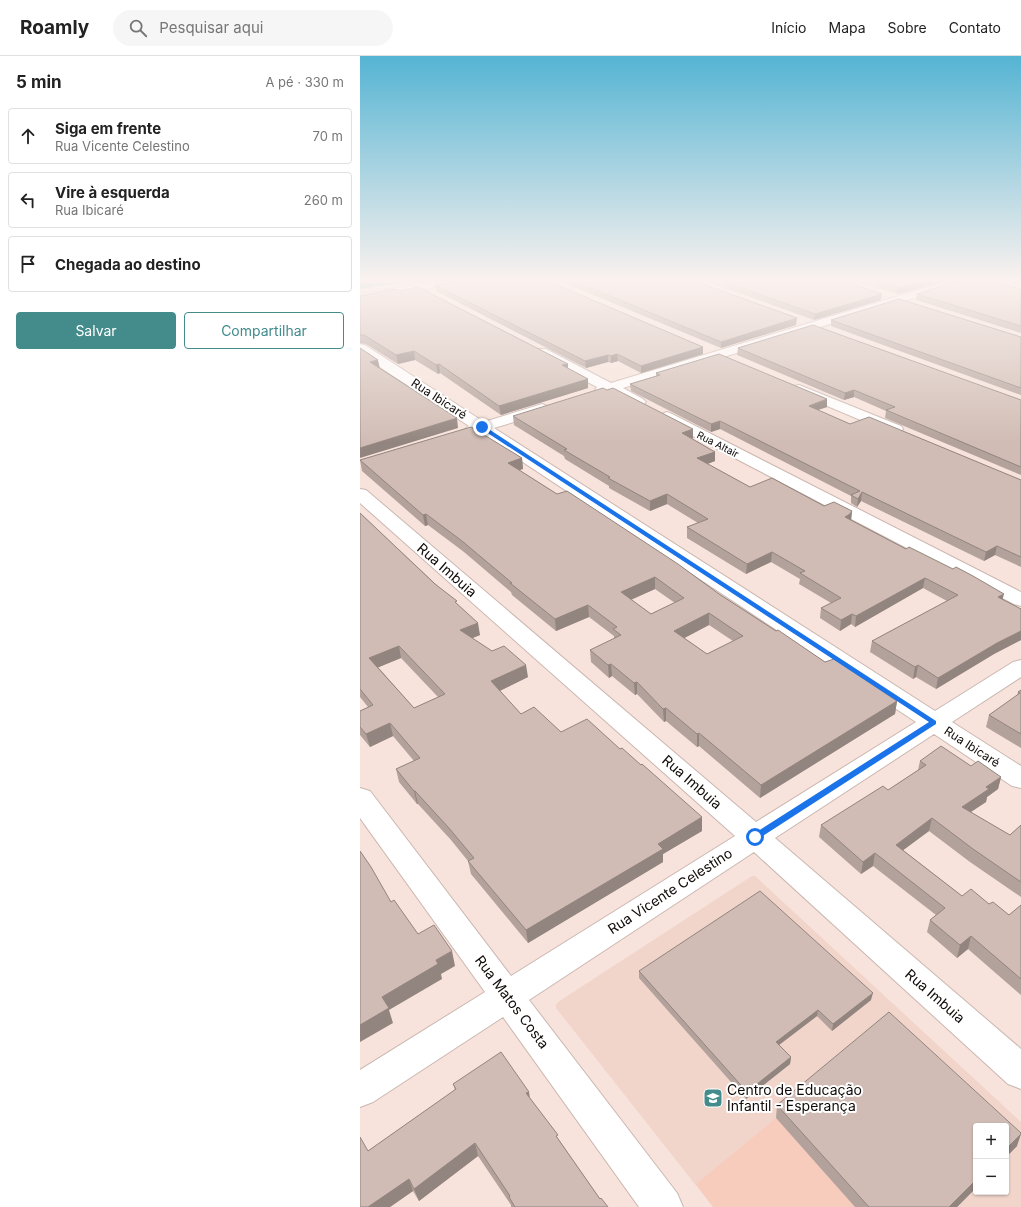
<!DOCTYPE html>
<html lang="pt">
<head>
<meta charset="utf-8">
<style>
  :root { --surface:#fff; --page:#f6f6f6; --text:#222; --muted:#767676; --line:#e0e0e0; --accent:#448c8c }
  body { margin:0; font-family:Inter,sans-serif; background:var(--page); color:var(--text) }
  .controls { position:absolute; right:12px; bottom:12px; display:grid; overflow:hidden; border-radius:4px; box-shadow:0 1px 3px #0004 }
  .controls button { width:36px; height:36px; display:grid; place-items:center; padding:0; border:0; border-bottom:1px solid var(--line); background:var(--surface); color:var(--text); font:20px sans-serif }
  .stop { position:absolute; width:12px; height:12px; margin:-9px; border:3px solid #1a73e8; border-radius:50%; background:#fff }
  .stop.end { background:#1a73e8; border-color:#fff; box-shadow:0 1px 4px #0008 }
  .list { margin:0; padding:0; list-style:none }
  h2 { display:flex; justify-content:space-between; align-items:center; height:52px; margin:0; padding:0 16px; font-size:17px }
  h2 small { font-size:13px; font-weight:400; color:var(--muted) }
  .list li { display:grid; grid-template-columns:26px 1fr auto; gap:12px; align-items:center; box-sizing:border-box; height:56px; margin:0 8px 8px; padding:0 8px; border:1px solid var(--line); border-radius:4px }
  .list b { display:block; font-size:15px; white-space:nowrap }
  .list p { margin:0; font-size:13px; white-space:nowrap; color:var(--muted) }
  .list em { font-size:13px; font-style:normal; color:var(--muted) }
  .actions { display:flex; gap:8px; padding:12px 16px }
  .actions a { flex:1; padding:9px 0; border:1px solid var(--accent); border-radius:4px; text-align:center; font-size:14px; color:var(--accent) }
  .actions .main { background:var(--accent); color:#fff }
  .icon { flex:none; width:22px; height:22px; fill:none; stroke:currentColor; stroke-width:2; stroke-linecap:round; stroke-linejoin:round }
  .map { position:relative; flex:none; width:661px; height:1151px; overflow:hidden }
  header { display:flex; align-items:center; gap:24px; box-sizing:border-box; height:56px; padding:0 20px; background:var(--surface); border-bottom:1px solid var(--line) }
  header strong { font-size:19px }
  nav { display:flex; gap:22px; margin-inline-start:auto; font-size:14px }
  .search { width:280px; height:36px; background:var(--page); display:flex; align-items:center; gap:10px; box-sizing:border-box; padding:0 14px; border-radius:22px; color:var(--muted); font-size:15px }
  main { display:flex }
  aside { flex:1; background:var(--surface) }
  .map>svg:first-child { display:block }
  .built { fill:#f1d5cb; fill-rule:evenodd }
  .green { fill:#f7ccbc }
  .water { fill:#19b4b3 }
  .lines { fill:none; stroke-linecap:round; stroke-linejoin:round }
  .minor-casing { stroke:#cbb7b0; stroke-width:2 }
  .minor { fill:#fff; fill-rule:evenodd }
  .wall { fill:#b3a29b; fill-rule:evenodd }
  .shaded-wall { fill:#92847e }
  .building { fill:#d0bcb4; stroke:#92847e; fill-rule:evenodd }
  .route { fill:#1a73e8 }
  .labels { text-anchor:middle; stroke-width:4; stroke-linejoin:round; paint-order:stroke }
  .far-street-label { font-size:10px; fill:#100a08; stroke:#fff }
  .street-label { font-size:12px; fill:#100a08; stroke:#fff }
  .near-street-label { font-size:14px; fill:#100a08; stroke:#fff }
  .near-poi-label { font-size:14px; fill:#100a08; stroke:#fff; text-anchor:start }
</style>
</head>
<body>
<header>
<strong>Roamly</strong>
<div class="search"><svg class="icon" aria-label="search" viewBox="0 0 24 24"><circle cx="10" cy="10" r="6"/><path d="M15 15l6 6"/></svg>Pesquisar aqui</div>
<nav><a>Início</a><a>Mapa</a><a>Sobre</a><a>Contato</a></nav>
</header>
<main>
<aside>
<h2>5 min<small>A pé · 330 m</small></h2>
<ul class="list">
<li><svg class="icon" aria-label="ahead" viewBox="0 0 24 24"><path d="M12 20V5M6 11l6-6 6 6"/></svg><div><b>Siga em frente</b><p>Rua Vicente Celestino</p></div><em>70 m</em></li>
<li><svg class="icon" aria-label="left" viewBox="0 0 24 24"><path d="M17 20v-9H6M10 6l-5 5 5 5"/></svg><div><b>Vire à esquerda</b><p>Rua Ibicaré</p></div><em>260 m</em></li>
<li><svg class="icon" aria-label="arrive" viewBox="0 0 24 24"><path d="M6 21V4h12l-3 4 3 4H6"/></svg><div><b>Chegada ao destino</b></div></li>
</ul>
<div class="actions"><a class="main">Salvar</a><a>Compartilhar</a></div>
</aside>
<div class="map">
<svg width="661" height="1151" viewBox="0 0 661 1151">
  <rect width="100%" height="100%" fill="#f7e3db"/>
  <path class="built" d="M 392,820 L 395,820 L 661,1066 L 661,1151 L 353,1151 L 196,952 L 196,949 L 198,946 ZM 616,1070 L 646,1070 L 646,1136 L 616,1136 Z"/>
  <path class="green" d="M 416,1062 L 495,1151 L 353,1151 L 336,1128 Z"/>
  <path class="water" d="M 0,226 L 43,226 L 0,233 Z"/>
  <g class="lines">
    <defs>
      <path id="minor" d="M 71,226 L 93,226 L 91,228 L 87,229 L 0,246 L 0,238 Z
        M 585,226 L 602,226 L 600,228 L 263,332 L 283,343 L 286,346 L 283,349 C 270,353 262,340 250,337 C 246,336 241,338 237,337 L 235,334 L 237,331 L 176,299 L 174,296 L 176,293 L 186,293 L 251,327 Z
        M 0,288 L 5,289 L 124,366 L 182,348 L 187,350 L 190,353 L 187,356 L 134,372 L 575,655 L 653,606 L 661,604 L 661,621 L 592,666 L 661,710 L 661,732 L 652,730 L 574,678 L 415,782 L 661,993 L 661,1033 L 648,1028 L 394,796 L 169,944 L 317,1137 L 323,1151 L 279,1151 L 143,961 L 13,1046 L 0,1051 L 0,1014 L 125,936 L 0,762 L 0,732 L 10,735 L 151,920 L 375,780 L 0,447 L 0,433 L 6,434 L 396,766 L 556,666 L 119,377 L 112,379 L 106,377 L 104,374 L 109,370 L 0,298 Z
        M 439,329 L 541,370 L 543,373 L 541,376 L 535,378 L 529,376 L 434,336 L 432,333 L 434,330 Z
        M 307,356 L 312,358 L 661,536 L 661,550 L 654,548 L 302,364 L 299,361 L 302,358 Z"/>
    </defs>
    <use href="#minor" class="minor-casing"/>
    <use href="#minor" class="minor"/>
  </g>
  <path class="wall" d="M 202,226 L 337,226 L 436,269 L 361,292 Z
    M 348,226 L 486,226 L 522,238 L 521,244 L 454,264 Z
    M 497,226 L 581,226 L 538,238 Z
    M 645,226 L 661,226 L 661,229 Z
    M 75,229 L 343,291 L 343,298 L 281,317 L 258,305 L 251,307 L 248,306 L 226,312 L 76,235 Z
    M 661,233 L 661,277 L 556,244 L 557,238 Z
    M 40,235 L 208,313 L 228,332 L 141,359 L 80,317 L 78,318 L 55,304 L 38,308 L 6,288 L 0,287 L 0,240 Z
    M 471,264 L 661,281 L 661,339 L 471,270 Z
    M 378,292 L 661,344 L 661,419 L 525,362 L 526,355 L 494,341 L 484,344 L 377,299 Z
    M 296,317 L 467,351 L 458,354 L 490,368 L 661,424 L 661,511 L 635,499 L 624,505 L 501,445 L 497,451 L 491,447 L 491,440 L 366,376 L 360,373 L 351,376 L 271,335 L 270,328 L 296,320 Z
    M 153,360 L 333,373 L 333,382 L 332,383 L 355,396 L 355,405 L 347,408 L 390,431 L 464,450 L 492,455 L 491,464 L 661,553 L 661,584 L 634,598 L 576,633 L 556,621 L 553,623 L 510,596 L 512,585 L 587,545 L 563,532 L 495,571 L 491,568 L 480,575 L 460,562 L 461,552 L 471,547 L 439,528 L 440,523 L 411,506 L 386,518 L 327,482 L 327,471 L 338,467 L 307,448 L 290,455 L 249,432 L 249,430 L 205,403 L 204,400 L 154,369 Z
    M 162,402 L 163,413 L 159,414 L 197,438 L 359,538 L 465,606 L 537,645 L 535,658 L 400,742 L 339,690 L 337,691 L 306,665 L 304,666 L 277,638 L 275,639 L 252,620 L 249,622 L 231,606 L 230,594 L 254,583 L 254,580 L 229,561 L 196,575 L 152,539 L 151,536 L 104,496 L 68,469 L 65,470 L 2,415 L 0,404 ZM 295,533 L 315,547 L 291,558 L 271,544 ZM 349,569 L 373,585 L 347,598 L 324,582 Z
    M 0,457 L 98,549 L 120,579 L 112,582 L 168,621 L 140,635 L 161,658 L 201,676 L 342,775 L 303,798 L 303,806 L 168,887 L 111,818 L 108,805 L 91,784 L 58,748 L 57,748 L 39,726 L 36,713 L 54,705 L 33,680 L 10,691 L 0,679 L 0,655 L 8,651 L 0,641 ZM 41,602 L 78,641 L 54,652 L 18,611 Z
    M 661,634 L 661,692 L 626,671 L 629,659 L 657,640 L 658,636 Z
    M 560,705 L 611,710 L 641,721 L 638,733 L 627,741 L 626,746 L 610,756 L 650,779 L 661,769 L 661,841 L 610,806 L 569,775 L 543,794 L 602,840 L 629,848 L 649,859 L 661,849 L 661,939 L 608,893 L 597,902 L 567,876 L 570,864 L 576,859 L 513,810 L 501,818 L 459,781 L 461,769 L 528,734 L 558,714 Z
    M 279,915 L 511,944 L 472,975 L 457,960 L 419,989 L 431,1001 L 430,1008 L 386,1043 L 279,922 Z
    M 93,1028 L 170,1042 L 240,1143 L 248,1151 L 151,1151 L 151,1149 L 118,1100 L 59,1145 L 53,1135 L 30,1151 L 0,1151 L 8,1095 L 95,1034 Z
    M 417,1049 L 657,1090 L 597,1151 L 495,1151 L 416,1062 Z"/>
  <path class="shaded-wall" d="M 561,226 L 581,226 L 538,238 L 539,232 Z
    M 522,238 L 521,244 L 454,264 L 455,258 Z
    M 437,262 L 436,269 L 361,292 L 361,286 Z
    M 343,291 L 343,298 L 281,317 L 281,310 Z
    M 54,295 L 55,304 L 38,308 L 36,299 Z
    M 257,298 L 258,305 L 251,307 L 251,300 Z
    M 248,299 L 248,306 L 226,312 L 225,305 Z
    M 18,304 L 20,313 L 10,306 Z
    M 79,308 L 80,317 L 78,318 L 76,309 Z
    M 208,308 L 208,317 L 202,309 Z
    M 228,323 L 228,332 L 141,359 L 139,350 Z
    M 494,334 L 494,341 L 484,344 L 485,337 Z
    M 467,343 L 467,351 L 448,357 L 449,350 Z
    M 97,362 L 98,372 L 0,402 L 0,392 Z
    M 360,365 L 360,373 L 351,376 L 351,368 Z
    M 333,373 L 333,382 L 322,386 L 322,377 Z
    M 355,396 L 355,405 L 337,412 L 337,402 Z
    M 162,402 L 163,413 L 149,417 L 148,407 Z
    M 502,436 L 501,445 L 497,451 L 498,443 Z
    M 307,438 L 307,448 L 290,455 L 290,445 Z
    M 492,455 L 491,465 L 485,461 Z
    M 66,458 L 68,469 L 65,470 L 63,459 Z
    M 637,490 L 635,499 L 624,505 L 626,496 Z
    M 412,496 L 411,506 L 386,518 L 387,508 Z
    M 295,521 L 295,533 L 261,548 L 261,536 Z
    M 565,522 L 563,532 L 495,571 L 496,560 Z
    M 644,538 L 641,549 L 638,541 Z
    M 228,549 L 229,561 L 196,575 L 195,563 Z
    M 349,557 L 349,569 L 315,587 L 314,575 Z
    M 492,558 L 491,568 L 480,575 L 481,564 Z
    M 118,567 L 120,579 L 103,586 L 100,574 Z
    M 661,575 L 661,584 L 634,598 L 576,633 L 578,622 L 637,587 Z
    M 39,590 L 41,602 L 12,614 L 9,602 Z
    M 251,608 L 252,620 L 249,622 L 248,609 Z
    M 166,609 L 168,621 L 133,638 L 131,625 Z
    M 558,609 L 556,621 L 553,623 L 555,611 Z
    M 277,626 L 277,638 L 275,639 L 274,627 Z
    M 537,645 L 535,658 L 400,742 L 401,729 Z
    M 306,652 L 306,665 L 304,666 L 303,653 Z
    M 30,667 L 33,680 L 10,691 L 6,678 Z
    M 339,677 L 339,690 L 337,691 L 337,678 Z
    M 641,721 L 638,733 L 627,741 L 626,746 L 599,764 L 602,751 L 626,731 Z
    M 54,735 L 55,735 L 58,748 L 57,748 Z
    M 342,761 L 342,775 L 303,798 L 303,806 L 168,887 L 166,874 L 298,788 Z
    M 572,762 L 569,775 L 534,801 L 536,789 Z
    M 515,797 L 513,810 L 501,818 L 503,806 Z
    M 611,880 L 608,893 L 597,902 L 600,889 Z
    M 92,895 L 95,910 L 81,918 L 82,923 L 29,954 L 33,967 L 0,986 L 0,969 L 22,941 L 76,904 Z
    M 513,937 L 511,944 L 472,975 L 473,968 Z
    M 458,954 L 457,960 L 415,992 L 416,986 Z
    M 431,1001 L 430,1008 L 386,1043 L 387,1036 Z
    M 169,1036 L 171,1049 L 166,1037 Z
    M 661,1078 L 657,1090 L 646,1101 L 646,1093 Z
    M 115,1087 L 118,1100 L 59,1145 L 54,1133 Z
    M 49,1123 L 53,1135 L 30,1151 L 8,1151 Z
    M 616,1124 L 616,1132 L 597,1151 L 589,1151 Z"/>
  <path class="building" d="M 92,226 L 190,226 L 343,291 L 281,310 L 257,298 L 251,300 L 248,299 L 225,305 L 75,229 Z
    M 216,226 L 337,226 L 437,262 L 361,286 Z
    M 365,226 L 486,226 L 522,238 L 455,258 Z
    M 517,226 L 561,226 L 539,232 Z
    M 594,226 L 634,226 L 661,233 L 661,270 L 557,238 Z
    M 58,231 L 208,308 L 202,309 L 228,323 L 139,350 L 79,308 L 76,309 L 54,295 L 36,299 L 4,279 L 0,279 L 0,240 L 36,233 L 40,235 Z
    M 539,243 L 661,281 L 661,332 L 471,264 Z
    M 453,269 L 661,344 L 661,411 L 526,354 L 535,351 L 494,334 L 485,337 L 378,292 Z
    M 0,292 L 18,304 L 10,306 L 97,362 L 0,392 Z
    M 359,298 L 467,343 L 449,350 L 490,368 L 509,361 L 661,424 L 661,501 L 637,490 L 626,496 L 502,436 L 498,443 L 491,439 L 500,435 L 360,365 L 351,368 L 270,328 L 300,319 L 296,317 Z
    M 243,332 L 247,334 L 253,332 L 333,373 L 322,377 L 355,396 L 337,402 L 390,431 L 412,422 L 464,450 L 474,446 L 492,455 L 490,458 L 485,461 L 546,493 L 549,491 L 593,513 L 596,511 L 613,520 L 644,538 L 638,541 L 661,553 L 661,575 L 637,587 L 578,622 L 558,609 L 555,611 L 512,585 L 598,539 L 565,522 L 496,560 L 492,558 L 481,564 L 461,552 L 481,542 L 440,517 L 445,515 L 412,496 L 387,508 L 327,471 L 348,463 L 307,438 L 290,445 L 248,422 L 250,421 L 204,394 L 207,393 L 153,360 Z
    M 111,371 L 162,402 L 148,407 L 197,438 L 207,435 L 318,508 L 359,538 L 416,575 L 418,574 L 465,606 L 474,603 L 537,645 L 401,729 L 339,677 L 337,678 L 306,652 L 303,653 L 277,626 L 274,627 L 251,608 L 248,609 L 230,594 L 261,579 L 253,573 L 257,571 L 228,549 L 195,563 L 150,527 L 152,527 L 102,485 L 66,458 L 63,459 L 0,404 ZM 295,521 L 324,542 L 291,558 L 261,536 ZM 349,557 L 383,580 L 347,598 L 314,575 Z
    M 0,457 L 75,528 L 97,545 L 95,546 L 118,567 L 100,574 L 132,595 L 144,590 L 166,609 L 131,625 L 161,658 L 174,651 L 201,676 L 227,663 L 260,693 L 262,692 L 281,709 L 282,708 L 342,761 L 298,788 L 303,793 L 166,874 L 108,805 L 114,802 L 88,771 L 55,735 L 54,735 L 36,713 L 60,702 L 30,667 L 6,678 L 0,671 L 0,655 L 13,649 L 0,633 ZM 39,590 L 85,638 L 54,652 L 9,602 Z
    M 661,634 L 661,678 L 629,659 L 660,637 L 658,636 Z
    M 581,690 L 611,710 L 618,705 L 641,721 L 626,731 L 629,733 L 602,751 L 650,779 L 661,769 L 661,826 L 613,793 L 572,762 L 536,789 L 602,840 L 611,833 L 629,848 L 633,846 L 649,859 L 661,849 L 661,923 L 611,880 L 600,889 L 570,864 L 585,852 L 515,797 L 503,806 L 461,769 L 523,730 L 528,734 L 566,709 L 560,705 Z
    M 0,795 L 11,811 L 31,846 L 34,844 L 58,878 L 74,869 L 92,895 L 76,904 L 78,908 L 22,941 L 29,952 L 0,969 Z
    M 400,835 L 513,937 L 473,968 L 458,954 L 416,986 L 431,1001 L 387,1036 L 279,915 Z
    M 529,956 L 661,1077 L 661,1078 L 646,1093 L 646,1070 L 616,1070 L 616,1124 L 589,1151 L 509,1151 L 417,1049 Z
    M 141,996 L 169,1036 L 166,1037 L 198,1079 L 196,1080 L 240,1143 L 241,1142 L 248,1151 L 155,1151 L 149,1141 L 150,1140 L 115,1087 L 54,1133 L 49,1123 L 8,1151 L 0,1151 L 0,1081 L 8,1095 L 96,1033 L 93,1028 Z"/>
  <linearGradient id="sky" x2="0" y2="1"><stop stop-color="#55b4d3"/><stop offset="0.58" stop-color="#fbf2ef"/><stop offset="1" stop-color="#fbf2ef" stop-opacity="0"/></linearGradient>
  <rect width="661" height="387" fill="url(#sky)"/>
  <path class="route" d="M 120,370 L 124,370 L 576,665 L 576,668 L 398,783 L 392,783 L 391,781 L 392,779 L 569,666 L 120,372 Z"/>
  <defs>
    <symbol id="school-square" viewBox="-11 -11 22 22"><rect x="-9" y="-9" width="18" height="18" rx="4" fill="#448c8c" stroke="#fff"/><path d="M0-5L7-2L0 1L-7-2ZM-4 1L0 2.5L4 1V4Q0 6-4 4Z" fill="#fff"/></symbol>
  </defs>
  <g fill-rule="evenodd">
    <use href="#school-square" x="342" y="1031" width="22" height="22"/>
  </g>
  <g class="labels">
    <g class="far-street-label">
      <text transform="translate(358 388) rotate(27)" y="4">Rua Altair</text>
    </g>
    <g class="street-label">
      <text transform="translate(79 343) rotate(33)" y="4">Rua Ibicaré</text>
      <text transform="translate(612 691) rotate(33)" y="4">Rua Ibicaré</text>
    </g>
    <g class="near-street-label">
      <text transform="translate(87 514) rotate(41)" y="5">Rua Imbuia</text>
      <text transform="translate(332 726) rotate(41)" y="5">Rua Imbuia</text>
      <text transform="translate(310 835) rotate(-33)" y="5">Rua Vicente Celestino</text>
      <text transform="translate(575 940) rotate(41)" y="5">Rua Imbuia</text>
      <text transform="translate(152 946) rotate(53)" y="5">Rua Matos Costa</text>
    </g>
    <g class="near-poi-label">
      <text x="367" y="1039">Centro de Educação<tspan x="367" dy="16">Infantil - Esperança</tspan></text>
    </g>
  </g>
</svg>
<div class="controls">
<button>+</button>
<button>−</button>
</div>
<div class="stop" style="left:395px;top:781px"></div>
<div class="stop end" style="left:122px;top:371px"></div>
</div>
</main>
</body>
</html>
